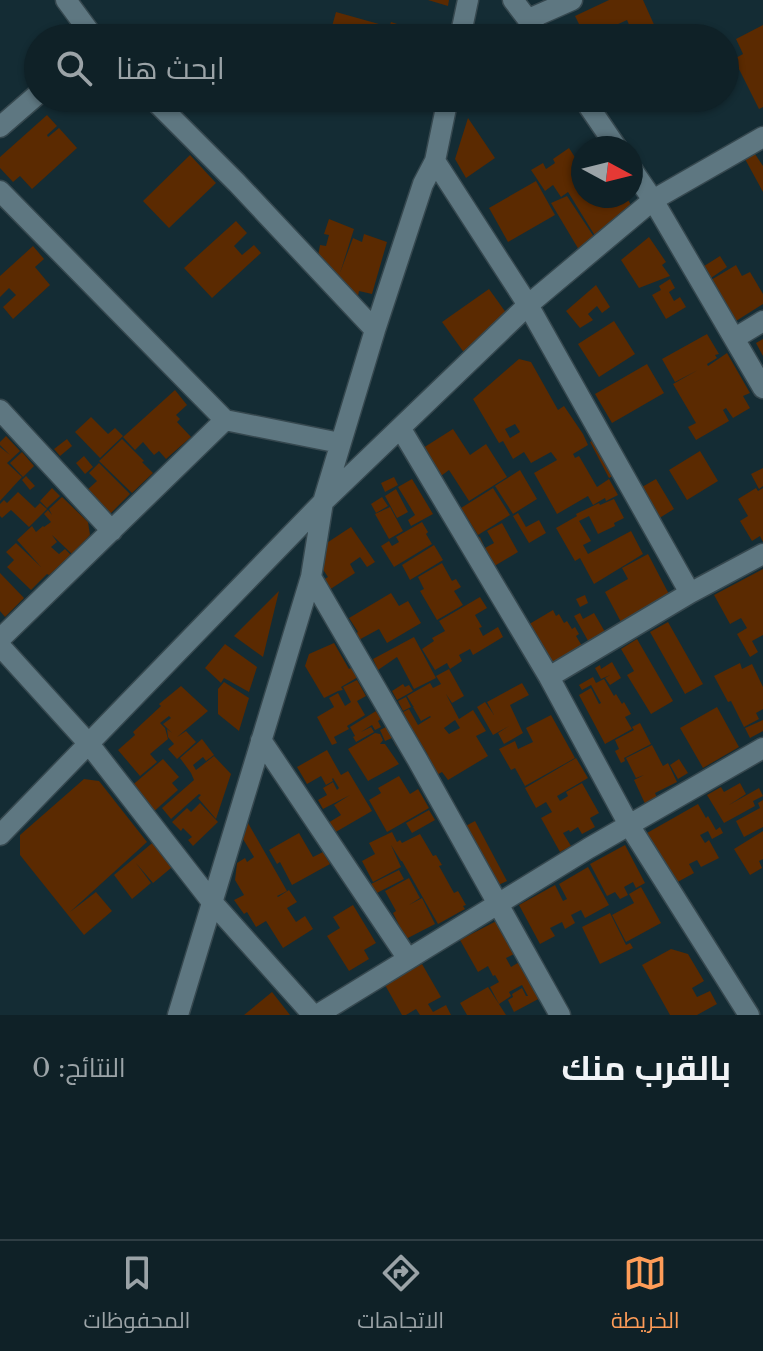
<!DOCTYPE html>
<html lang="ar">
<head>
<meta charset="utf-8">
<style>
  :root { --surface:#0f2127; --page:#18292f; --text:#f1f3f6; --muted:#9ba3a7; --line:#2f3e44; --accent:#fe9c58 }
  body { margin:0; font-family:"Libre Baskerville",Cairo,serif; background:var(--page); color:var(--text); direction:rtl }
  .compass { position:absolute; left:571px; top:136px; width:72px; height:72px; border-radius:50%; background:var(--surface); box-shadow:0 2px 6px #0004; rotate:97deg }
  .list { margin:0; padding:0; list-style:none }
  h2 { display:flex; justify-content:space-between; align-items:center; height:104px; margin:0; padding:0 32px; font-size:34px }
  h2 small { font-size:26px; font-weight:400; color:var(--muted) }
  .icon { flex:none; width:44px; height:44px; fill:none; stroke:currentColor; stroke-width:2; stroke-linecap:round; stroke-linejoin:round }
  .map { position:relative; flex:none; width:763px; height:1015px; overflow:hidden; direction:ltr }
  .search { position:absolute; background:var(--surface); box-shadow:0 2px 6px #0004; left:24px; right:24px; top:24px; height:88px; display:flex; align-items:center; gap:20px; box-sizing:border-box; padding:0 28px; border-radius:44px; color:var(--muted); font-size:30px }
  .sheet { height:224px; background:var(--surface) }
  nav { display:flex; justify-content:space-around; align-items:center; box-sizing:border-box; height:112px; border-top:2px solid var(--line); background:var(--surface); font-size:22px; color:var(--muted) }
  nav a { display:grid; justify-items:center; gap:4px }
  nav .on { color:var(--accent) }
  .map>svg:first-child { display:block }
  .building { fill:#5b2a01; fill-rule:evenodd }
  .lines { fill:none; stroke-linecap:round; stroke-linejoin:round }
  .minor-casing { stroke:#36484f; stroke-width:23 }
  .minor { stroke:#5e7781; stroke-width:20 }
</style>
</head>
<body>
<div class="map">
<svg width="763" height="1015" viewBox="0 0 763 1015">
  <rect width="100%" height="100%" fill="#142c34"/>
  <path class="building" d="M 428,0 L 449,0 L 448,6 Z
    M 609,0 L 643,0 L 656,29 L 635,38 L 627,20 L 614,26 L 620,38 L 582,38 L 580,34 L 583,32 L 575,16 Z
    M 336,12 L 386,26 L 383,38 L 329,37 Z
    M 391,22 L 437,37 L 437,38 L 385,38 Z
    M 763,25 L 763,107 L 759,109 L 734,59 L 743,54 L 736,39 Z
    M 628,27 L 632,38 L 622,38 L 620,31 Z
    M 47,115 L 57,126 L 47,135 L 48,137 L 59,128 L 77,148 L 32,189 L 20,176 L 13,182 L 0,168 L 0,157 Z
    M 468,118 L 495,158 L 466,178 L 455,159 Z
    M 569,148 L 583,170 L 583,196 L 626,196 L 632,207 L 597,239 L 568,192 L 561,197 L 553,185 L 545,191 L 531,170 L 543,163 L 546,169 L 555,163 L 553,159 Z
    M 755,154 L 763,166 L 763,192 L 745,159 Z
    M 190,155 L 216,183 L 169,228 L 143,201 Z
    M 536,181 L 555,215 L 508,242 L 489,208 Z
    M 567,196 L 598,243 L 582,255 L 551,203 Z
    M 329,219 L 354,229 L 340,273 L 353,238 L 362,242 L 364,234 L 387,242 L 372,294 L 359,291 L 358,296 L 317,261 L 320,245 L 326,246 L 329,235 L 324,234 Z
    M 236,221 L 247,233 L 234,246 L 242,255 L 254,245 L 261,253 L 212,298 L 184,268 Z
    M 649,237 L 666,262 L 662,265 L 670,276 L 639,288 L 621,260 Z
    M 33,246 L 44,259 L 35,267 L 50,285 L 13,319 L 3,307 L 16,295 L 9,288 L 0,297 L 0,276 Z
    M 720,256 L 727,267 L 708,280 L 701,268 Z
    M 736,265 L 742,276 L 750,272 L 763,294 L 763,304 L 736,321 L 711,280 Z
    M 670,279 L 675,288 L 669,292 L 674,301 L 680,297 L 686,307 L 666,319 L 652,295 L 661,290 L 659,286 Z
    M 596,285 L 610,307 L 602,313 L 597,306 L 588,314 L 593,320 L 580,328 L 566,311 Z
    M 489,289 L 512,321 L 465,354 L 442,322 Z
    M 614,321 L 635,354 L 599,377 L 578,344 Z
    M 707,334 L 719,354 L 715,355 L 717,358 L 707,364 L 708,366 L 727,353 L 750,393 L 743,396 L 750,408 L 733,418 L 726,408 L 723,410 L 729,421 L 696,440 L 688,427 L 696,423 L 673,384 L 698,370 L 675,382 L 662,359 Z
    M 763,339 L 763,356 L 756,343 Z
    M 519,359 L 531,362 L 558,410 L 564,406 L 583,434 L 588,445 L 573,454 L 575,458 L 579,456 L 597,487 L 609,479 L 618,495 L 606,501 L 605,498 L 593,505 L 588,496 L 557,514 L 534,473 L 557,460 L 551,452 L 531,463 L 524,452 L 513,459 L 503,441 L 499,443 L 473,399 ZM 515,424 L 520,432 L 510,438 L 505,429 Z
    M 647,364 L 664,393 L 612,423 L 595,394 Z
    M 175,390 L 187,405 L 176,415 L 180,419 L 177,422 L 191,437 L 166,459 L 159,451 L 154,455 L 143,442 L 135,450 L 123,437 Z
    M 91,417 L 108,434 L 115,428 L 123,436 L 100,458 L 75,432 Z
    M 453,429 L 470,455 L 486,444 L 507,477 L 469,501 L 449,470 L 441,476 L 423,448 Z
    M 6,436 L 20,451 L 7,463 L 22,477 L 0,501 L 0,447 L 10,455 L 0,445 L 0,442 Z
    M 601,436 L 620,472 L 609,478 L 590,442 Z
    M 67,439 L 72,446 L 60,456 L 54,449 Z
    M 122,439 L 144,461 L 142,462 L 153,473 L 132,493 L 99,461 Z
    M 700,451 L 718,481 L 687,500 L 669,470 Z
    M 22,452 L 34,466 L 23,477 L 10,463 Z
    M 84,456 L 93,467 L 85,474 L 76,463 Z
    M 99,463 L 130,494 L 109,515 L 86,491 L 97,481 L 89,473 Z
    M 763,468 L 763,486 L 759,489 L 751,474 Z
    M 520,470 L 537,499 L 513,514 L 495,486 Z
    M 26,476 L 35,486 L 30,490 L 22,480 Z
    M 394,477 L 398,485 L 385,492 L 381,483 Z
    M 412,479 L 433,514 L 411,526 L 408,520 L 415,515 L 398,487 Z
    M 656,479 L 674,509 L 653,522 L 635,491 Z
    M 52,488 L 60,496 L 47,508 L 40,501 Z
    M 493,488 L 510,515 L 478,535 L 461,508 Z
    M 756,488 L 758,491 L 763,488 L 763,542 L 760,536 L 752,541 L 740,521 L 748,516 L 738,499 Z
    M 396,489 L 408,512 L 397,518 L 385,496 Z
    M 18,492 L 35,508 L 40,503 L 47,509 L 29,527 L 11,510 L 2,518 L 0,516 L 0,504 L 4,500 L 7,503 Z
    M 62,497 L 88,522 L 90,535 L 72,554 L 52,535 L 57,542 L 51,547 L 59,554 L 65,549 L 71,555 L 49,575 L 47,574 L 31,590 L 7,567 L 14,560 L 6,552 L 16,543 L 41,567 L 17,540 L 32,526 L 36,532 L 43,526 L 44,527 L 51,522 L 44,514 L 48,510 L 52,515 L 49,509 Z
    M 382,497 L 388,506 L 376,513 L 371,504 Z
    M 614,499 L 624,518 L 614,523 L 615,526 L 598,534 L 589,516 L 579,521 L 591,541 L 583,545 L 588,554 L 631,531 L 643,554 L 594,584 L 580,558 L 575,561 L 556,528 L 577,516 L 576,514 L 599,503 L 600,505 Z
    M 390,507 L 403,531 L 389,539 L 375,514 Z
    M 518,513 L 526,527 L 539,520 L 546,533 L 529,543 L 513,516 Z
    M 422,522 L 428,532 L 426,534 L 432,544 L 394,567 L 381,546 L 389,541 L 392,546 L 399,542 L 396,537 Z
    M 502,523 L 518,552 L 486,571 L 464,546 L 480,537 L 485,548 L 494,543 L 487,531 Z
    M 351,527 L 375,562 L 367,567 L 360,557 L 350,564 L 355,573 L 329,590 L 323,580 L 328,577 L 322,568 L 316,550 Z
    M 434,545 L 443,560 L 410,580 L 402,565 Z
    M 648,554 L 671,598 L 622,624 L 605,592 L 628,579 L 622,568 Z
    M 442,563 L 452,581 L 456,579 L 461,587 L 454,591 L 463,605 L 437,620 L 420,591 L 424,589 L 418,577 Z
    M 763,569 L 763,635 L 752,641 L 758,652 L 750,657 L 737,634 L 747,628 L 741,618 L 730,624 L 714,595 Z
    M 0,573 L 24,598 L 5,617 L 0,611 Z
    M 279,591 L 263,657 L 234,636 Z
    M 391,593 L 399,606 L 408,601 L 421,623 L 387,643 L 379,629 L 355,642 L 352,636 L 358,632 L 349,618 Z
    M 585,595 L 588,603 L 580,607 L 576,599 Z
    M 480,597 L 487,608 L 475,615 L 482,627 L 479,628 L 483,636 L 498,627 L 503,637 L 473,655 L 470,649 L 459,655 L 462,661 L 450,669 L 447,663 L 435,670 L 422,649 L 434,641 L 432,638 L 445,631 L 439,621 Z
    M 553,610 L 556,616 L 559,614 L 564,623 L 567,621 L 572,629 L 575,627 L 579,634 L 576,636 L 582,646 L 551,670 L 526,626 Z
    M 580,613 L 583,619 L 594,613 L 608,637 L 591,646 L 574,616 Z
    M 668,622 L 703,684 L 685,694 L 650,632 Z
    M 414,637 L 436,678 L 414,689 L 397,657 L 378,670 L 373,659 Z
    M 637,639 L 673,701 L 651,714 L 627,675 L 634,671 L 621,649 Z
    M 334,643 L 349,669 L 353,667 L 358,677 L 341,687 L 343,690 L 338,691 L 324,698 L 305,666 L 309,654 Z
    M 225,644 L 257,667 L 249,692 L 224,678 L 221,683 L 205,668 Z
    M 612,662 L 621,678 L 610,685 L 605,678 L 610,675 L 601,679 L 595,668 L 600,665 L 601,669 Z
    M 740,663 L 742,669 L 752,664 L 763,687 L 763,709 L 756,713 L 759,719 L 744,727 L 731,701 L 728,702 L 714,676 Z
    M 449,669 L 464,696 L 452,703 L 446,694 L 459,719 L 473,710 L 486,731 L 476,736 L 488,756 L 448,780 L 442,772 L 433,777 L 421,758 L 428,755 L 411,727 L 416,738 L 399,719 L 405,716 L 403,712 L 409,709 L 418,725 L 431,717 L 430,716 L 421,721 L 413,707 L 414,706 L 413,706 L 407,696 L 430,683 L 433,688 L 441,684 L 436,676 ZM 455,720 L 460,728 L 449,734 L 444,728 Z
    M 593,677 L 596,683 L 604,679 L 614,696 L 616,694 L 622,704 L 624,702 L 631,714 L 625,717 L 632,729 L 605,744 L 579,695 L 591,688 L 599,704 L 601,703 L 591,685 L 582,690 L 579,685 Z
    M 357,680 L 366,696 L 357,701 L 365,715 L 347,726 L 349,729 L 334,737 L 337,743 L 332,745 L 317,717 L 334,707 L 329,698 L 338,693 L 345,706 L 351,702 L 343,687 Z
    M 224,682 L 249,698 L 239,731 L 218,714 L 218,689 Z
    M 522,683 L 529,695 L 510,705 L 523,733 L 504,744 L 498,733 L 509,726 L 493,735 L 477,707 L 485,702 L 494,715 L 487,702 Z
    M 403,684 L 405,687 L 409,685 L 413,691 L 397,700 L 392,691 Z
    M 181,686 L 208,711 L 177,737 L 186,731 L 196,742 L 177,759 L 168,749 L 174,744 L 168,737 L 167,729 L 172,733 L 163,724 L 171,718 L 169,716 L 160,723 L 165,728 L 168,739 L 150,754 L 157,762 L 140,776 L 118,750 L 135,735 L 133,732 L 161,706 L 159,704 Z
    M 406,697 L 411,707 L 403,711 L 398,701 Z
    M 717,707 L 739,747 L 703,768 L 680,728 Z
    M 376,711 L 381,719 L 378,721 L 381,727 L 375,730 L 372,725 L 361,732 L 371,727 L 374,732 L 356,742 L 353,737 L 355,736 L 350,727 Z
    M 551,715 L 575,758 L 525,786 L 515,768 L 511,770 L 499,749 L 515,741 L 518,749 L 533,742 L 526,728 Z
    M 763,720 L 763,731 L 750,738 L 745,728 Z
    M 640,723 L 651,744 L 624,758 L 625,761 L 621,763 L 615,751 L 619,749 L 615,740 L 634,730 L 632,727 Z
    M 392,724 L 401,744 L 396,746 L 392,738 L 385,741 L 380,730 Z
    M 375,733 L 380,734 L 383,740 L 380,744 L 385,744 L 399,764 L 368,781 L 348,749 Z
    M 202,739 L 214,755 L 206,761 L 203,757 L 193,765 L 196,770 L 214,756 L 231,774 L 216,819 L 198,798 L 201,795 L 199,794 L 171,819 L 162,808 L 194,780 L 191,773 L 180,758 Z
    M 652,745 L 663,766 L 668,763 L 677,782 L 655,793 L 659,802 L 647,808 L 634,780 L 644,775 L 636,778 L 626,758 Z
    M 327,750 L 341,775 L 348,771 L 372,811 L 334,833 L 328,823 L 341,815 L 334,805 L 350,795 L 323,809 L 318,800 L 327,795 L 323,788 L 333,782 L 337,790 L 339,788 L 333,778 L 332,779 L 333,781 L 326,785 L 321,776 L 307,784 L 297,767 Z
    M 576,758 L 588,778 L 557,796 L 560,801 L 568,796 L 566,792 L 582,783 L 599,813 L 590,818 L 595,827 L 582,834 L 578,827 L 570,832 L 569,830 L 563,833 L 571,846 L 560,852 L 541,818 L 552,812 L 546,802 L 536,808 L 525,788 Z
    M 163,759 L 179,777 L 172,783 L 178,790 L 151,814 L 129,788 Z
    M 679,759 L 688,773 L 678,779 L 670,765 Z
    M 399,776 L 410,794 L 418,789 L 429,808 L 387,832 L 369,800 L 381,793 L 378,788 Z
    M 84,779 L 99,781 L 147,842 L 70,912 L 96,892 L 112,911 L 84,935 L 20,855 L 20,835 Z
    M 740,783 L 746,794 L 729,805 L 759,788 L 763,796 L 753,801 L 755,806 L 724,823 L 707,795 L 721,787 L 724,792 Z
    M 763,800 L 763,827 L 744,837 L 736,821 L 760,808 L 758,803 Z
    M 200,803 L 218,822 L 193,846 L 188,840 L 192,837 L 183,828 L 181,831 L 172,822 L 187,808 L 191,812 Z
    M 698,804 L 706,818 L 708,816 L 716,830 L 720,827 L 723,833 L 712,839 L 708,831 L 700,835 L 705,843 L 709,840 L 719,858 L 701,867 L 697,860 L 689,864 L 694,873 L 674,884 L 647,833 Z
    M 429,810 L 435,820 L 412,833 L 406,823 Z
    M 475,821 L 507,881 L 492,888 L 460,829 Z
    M 248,823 L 287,891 L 277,896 L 278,897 L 289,890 L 297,902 L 287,908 L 296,922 L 305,916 L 313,929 L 283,948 L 266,921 L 256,927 L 247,912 L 244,914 L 234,900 L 244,895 L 235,880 L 237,863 L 245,858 L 247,862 L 254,857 L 243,839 Z
    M 763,831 L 763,859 L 759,861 L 762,868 L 750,875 L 734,849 Z
    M 392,832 L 397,842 L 400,840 L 402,843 L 420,834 L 433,856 L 436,855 L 442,865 L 439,866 L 454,893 L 458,891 L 466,905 L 463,906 L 465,909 L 438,924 L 402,861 L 401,861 L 391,845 L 401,867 L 373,882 L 362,861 L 375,854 L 369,843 Z
    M 299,833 L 313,857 L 323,852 L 330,864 L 292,885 L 280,862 L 277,864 L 269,850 Z
    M 157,839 L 177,863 L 153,883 L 136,863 L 151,883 L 132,899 L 114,875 Z
    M 625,845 L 645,883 L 636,888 L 633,882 L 624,887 L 628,895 L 620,899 L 615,892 L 607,896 L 590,864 Z
    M 588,867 L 609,905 L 585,918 L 581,910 L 571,915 L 575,923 L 565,929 L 562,922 L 550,928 L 555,936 L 540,944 L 519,905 L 555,885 L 563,901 L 567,899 L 559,884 Z
    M 399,870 L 404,879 L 373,895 L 369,885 Z
    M 409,878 L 420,898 L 409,905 L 422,898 L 435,924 L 406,939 L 393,913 L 396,911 L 385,891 Z
    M 641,887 L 661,923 L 626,942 L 612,915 L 634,903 L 629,894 Z
    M 353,905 L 376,943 L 364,950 L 369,959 L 349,971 L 327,936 L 340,928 L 333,917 Z
    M 610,913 L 626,945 L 630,943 L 633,948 L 600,964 L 582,927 Z
    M 502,918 L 520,951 L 506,958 L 511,967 L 526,958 L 544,996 L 514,1012 L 508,1000 L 513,997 L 512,994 L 522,988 L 526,996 L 528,996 L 522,985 L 509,992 L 511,996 L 499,1004 L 490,987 L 499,982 L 495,975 L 493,976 L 488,966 L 478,972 L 460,940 Z
    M 671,949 L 688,954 L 704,981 L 692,988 L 697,997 L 710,991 L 717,1004 L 697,1015 L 670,1015 L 642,965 Z
    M 422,964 L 441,997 L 428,1004 L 433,1012 L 446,1005 L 451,1015 L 420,1015 L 416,1009 L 406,1015 L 402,1015 L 385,985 Z
    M 488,987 L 506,1015 L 467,1015 L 460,1003 Z
    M 272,992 L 290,1015 L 244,1015 Z"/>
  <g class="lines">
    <defs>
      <path id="minor" d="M 66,0 L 94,38
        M 513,0 L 542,38
        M 529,19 L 572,0
        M 460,38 L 468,0
        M 152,98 L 237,183 L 375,330
        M 583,98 L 617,148
        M 0,127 L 38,94
        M 435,161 L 528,305 L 690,593
        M 631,168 L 653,200 L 763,388
        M 0,191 L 225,420 L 340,443
        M 735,338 L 763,321
        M 0,410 L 112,531
        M 401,429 L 549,677 L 629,825 L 749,1015
        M 311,577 L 417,759 L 560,1015
        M 0,639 L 225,420
        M 0,646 L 89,744 L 212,902 L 313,1015
        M 549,677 L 690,593 L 763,554
        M 261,740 L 408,959
        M 0,835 L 323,502 L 528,305 L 653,200 L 763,137
        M 178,1015 L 311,577 L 323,502 L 375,330 L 423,184 L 435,161 L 448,98
        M 317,1015 L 589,848 L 763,748"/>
    </defs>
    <use href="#minor" class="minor-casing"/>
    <use href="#minor" class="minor"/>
  </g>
</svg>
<svg class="compass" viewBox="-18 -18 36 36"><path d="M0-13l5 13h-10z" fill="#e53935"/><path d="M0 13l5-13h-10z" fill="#9ba3a7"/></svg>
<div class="search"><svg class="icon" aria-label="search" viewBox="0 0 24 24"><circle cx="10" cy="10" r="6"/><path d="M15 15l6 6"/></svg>ابحث هنا</div>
</div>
<section class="sheet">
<h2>بالقرب منك<small>النتائج: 0</small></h2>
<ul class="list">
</ul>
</section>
<nav>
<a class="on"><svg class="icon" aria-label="map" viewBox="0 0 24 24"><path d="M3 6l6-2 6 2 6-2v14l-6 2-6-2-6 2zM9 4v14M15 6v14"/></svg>الخريطة</a>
<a><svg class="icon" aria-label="directions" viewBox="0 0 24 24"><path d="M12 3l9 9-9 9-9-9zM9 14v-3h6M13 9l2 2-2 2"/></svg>الاتجاهات</a>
<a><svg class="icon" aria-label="saved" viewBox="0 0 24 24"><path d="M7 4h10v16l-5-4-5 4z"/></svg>المحفوظات</a>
</nav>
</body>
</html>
